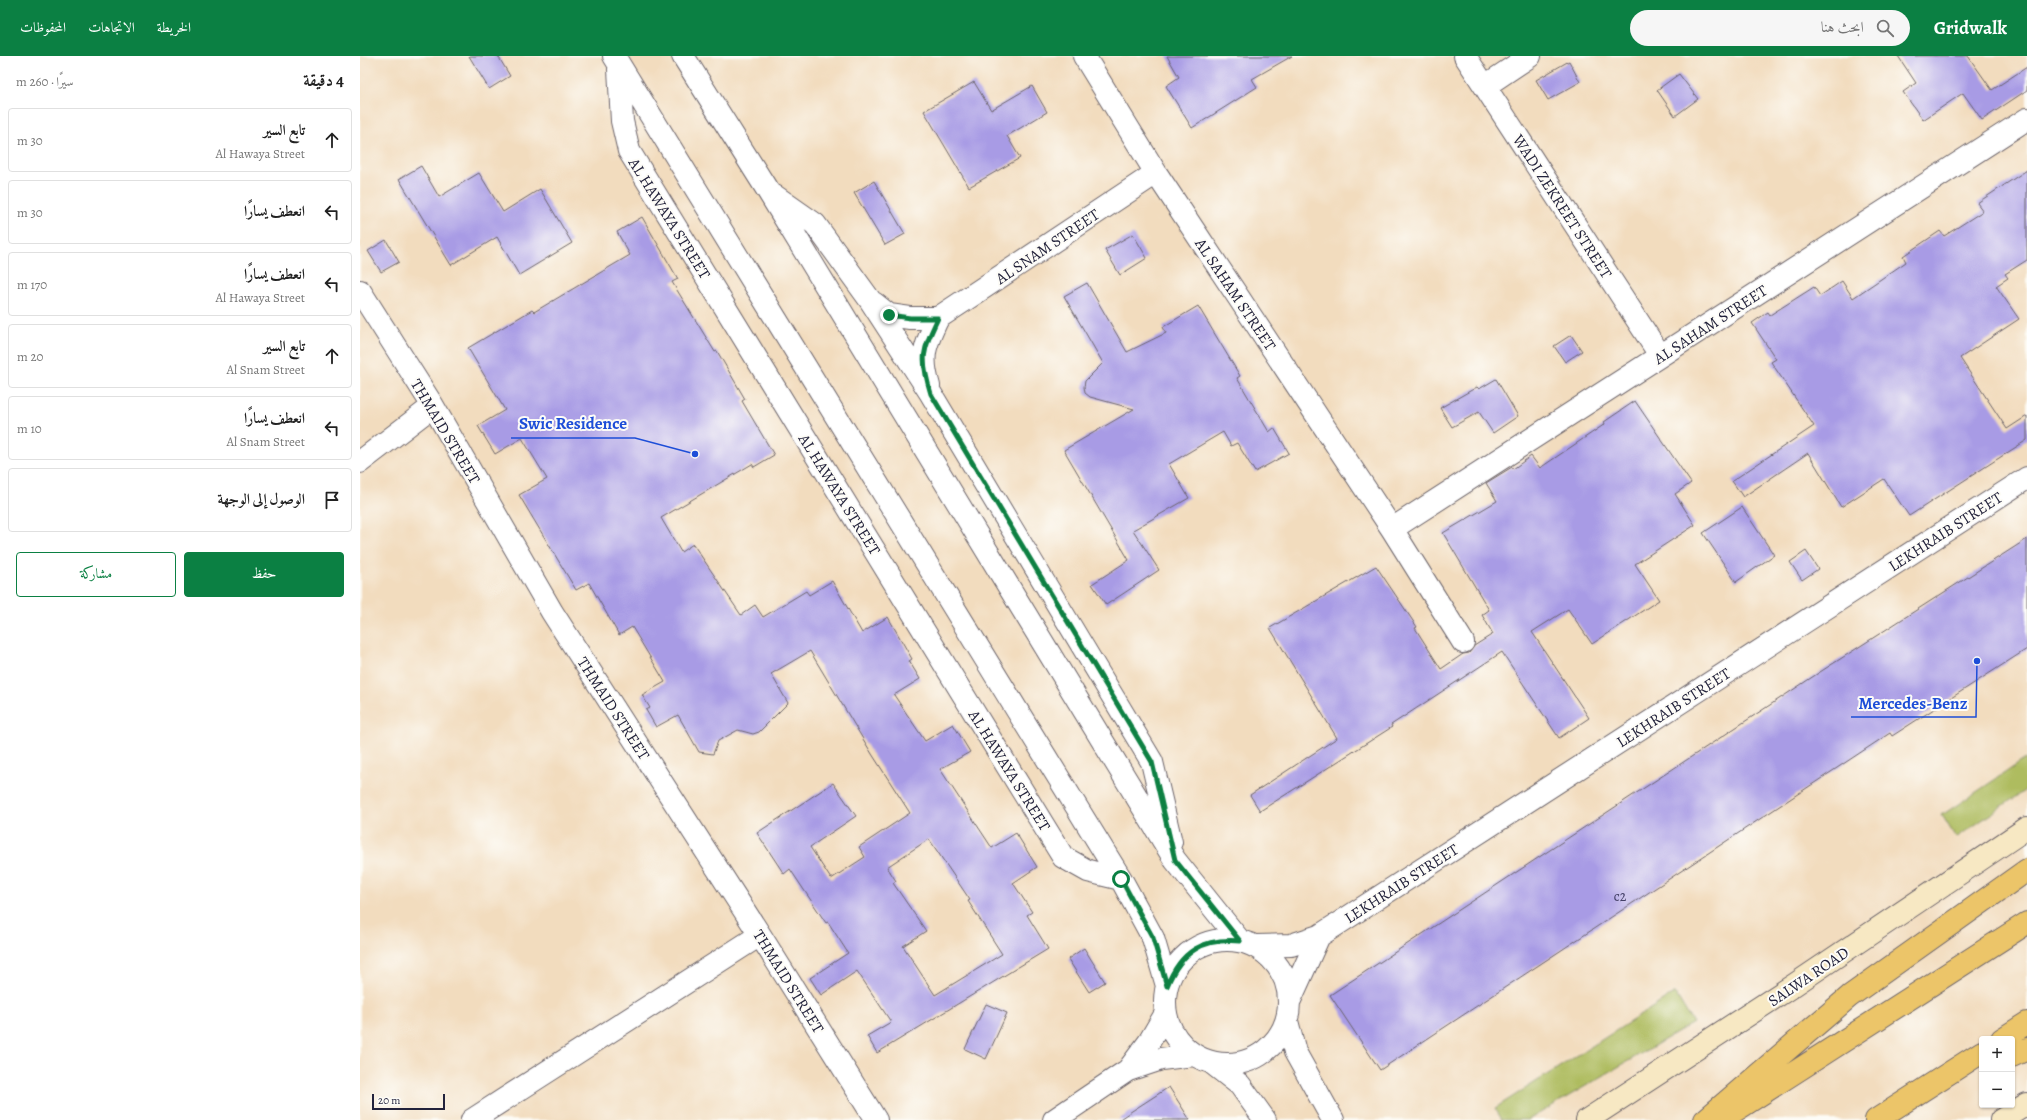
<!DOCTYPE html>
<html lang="ar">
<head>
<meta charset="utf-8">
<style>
  :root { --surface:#fff; --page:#f6f6f6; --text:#222; --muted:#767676; --line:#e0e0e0; --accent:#0b8043 }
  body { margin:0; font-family:Alegreya,Amiri,serif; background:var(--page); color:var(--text); direction:rtl }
  .controls { position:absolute; right:12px; bottom:12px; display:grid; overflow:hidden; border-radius:4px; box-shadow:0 1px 3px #0004 }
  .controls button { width:36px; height:36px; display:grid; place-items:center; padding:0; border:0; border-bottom:1px solid var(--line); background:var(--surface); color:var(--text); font:20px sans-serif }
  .scale { position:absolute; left:12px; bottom:10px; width:73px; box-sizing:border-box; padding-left:4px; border:2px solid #22223b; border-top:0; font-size:11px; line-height:14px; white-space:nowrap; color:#22223b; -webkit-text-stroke:3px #fdfcf7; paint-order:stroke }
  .stop { position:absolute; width:12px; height:12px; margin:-9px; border:3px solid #0b8043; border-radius:50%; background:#fff }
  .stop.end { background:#0b8043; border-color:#fff; box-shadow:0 1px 4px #0008 }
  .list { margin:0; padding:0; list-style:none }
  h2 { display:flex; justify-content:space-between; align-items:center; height:52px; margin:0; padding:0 16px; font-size:17px }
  h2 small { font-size:13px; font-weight:400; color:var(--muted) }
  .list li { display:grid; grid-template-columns:26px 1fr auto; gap:12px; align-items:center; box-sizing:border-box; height:64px; margin:0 8px 8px; padding:0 8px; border:1px solid var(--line); border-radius:4px }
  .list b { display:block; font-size:15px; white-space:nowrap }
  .list p { margin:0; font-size:13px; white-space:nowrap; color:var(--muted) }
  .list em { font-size:13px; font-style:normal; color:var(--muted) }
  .actions { display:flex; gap:8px; padding:12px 16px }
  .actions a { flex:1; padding:9px 0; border:1px solid var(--accent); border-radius:4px; text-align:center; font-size:14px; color:var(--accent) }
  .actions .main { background:var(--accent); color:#fff }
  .icon { flex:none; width:22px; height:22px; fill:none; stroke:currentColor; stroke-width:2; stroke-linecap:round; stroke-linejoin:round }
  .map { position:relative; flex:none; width:1667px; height:1064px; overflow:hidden; direction:ltr }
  header { display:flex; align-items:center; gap:24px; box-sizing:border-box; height:56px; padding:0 20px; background:var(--accent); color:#fff }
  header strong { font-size:19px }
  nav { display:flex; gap:22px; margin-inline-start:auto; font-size:14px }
  .search { width:280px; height:36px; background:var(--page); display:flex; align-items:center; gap:10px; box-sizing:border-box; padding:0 14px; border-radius:22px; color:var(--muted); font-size:15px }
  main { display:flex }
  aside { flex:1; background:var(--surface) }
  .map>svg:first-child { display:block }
  .green { fill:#aebc5e; stroke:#686f4c }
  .building { fill:#a89be5; fill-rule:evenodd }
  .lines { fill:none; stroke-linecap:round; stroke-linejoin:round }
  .street-casing { stroke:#6b6369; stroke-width:24 }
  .secondary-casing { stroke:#6b6369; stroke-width:24 }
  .highway-casing { stroke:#6b6369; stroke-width:24 }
  .street { stroke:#fff; stroke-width:22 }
  .secondary { stroke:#f7e8c3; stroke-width:22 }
  .highway { stroke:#ecc569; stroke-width:22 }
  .route { stroke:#0b8043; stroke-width:5 }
  .labels { text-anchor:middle; stroke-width:4; stroke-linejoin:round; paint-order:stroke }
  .number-label { font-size:14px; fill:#444066 }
  .street-label { font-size:16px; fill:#22223b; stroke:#fdfcf7 }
  .leader { fill:none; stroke:#1d4ed8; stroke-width:1.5 }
  .callout-dot { fill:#1d4ed8; stroke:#fdfcf7; stroke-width:1.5 }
  .callout-label { font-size:17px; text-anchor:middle; font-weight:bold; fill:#1d4ed8; stroke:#fdfcf7; stroke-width:4; stroke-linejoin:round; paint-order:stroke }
</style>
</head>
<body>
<header>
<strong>Gridwalk</strong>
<div class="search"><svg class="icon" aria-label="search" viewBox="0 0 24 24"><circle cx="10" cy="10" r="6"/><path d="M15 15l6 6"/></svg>ابحث هنا</div>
<nav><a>الخريطة</a><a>الاتجاهات</a><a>المحفوظات</a></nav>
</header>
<main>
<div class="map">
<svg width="1667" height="1064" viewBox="0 0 1667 1064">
  <rect width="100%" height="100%" fill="#fdfcf7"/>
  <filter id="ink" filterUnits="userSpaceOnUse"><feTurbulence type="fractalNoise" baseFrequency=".025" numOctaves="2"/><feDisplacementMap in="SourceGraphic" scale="8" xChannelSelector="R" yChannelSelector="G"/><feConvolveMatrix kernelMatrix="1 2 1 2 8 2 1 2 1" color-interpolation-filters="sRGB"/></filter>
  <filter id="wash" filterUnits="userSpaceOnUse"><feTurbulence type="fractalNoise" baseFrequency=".012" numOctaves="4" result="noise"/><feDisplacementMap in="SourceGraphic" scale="16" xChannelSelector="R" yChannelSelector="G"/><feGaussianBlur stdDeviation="0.9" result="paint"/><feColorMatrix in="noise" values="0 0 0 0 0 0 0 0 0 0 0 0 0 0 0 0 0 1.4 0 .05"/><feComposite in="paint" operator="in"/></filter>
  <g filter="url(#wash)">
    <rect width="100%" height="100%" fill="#f2dcbe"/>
    <path class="green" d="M 1667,702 L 1667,733 L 1596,782 L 1582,759 Z
      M 1315,937 L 1333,967 L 1168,1064 L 1142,1064 L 1135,1052 Z"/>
    <g id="blocks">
      <path class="building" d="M 109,0 L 138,0 L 150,20 L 129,33 Z
        M 807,0 L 932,0 L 892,23 L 897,31 L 832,72 L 806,30 L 819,21 Z
        M 1538,0 L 1608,0 L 1632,34 L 1667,11 L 1667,34 L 1622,64 L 1603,37 L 1563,64 L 1543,36 L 1556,27 Z
        M 1209,5 L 1220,26 L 1188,44 L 1176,24 Z
        M 1319,18 L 1338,43 L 1315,60 L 1297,34 Z
        M 614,26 L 631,54 L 672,30 L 687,56 L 647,80 L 660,102 L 609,131 L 564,55 Z
        M 61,110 L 79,141 L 119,117 L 143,156 L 180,133 L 212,187 L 159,219 L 137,181 L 91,209 L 39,123 Z
        M 1667,114 L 1667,204 L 1645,218 L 1648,222 L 1636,230 L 1659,263 L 1600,302 L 1647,373 L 1667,360 L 1667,384 L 1549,460 L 1524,423 L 1481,451 L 1448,397 L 1383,441 L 1372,425 L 1454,370 L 1411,306 L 1416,303 L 1392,267 L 1408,256 L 1410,259 L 1454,231 L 1460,240 L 1482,225 L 1493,242 L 1546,206 L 1543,200 L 1580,175 L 1584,180 L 1623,155 L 1617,147 Z
        M 514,125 L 545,178 L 525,189 L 494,137 Z
        M 282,161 L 318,223 L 312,226 L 355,296 L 357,295 L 385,343 L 382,345 L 414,399 L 394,411 L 392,408 L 301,462 L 321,496 L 333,488 L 381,559 L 395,549 L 403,561 L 446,535 L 449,539 L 472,525 L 502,577 L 528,561 L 552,603 L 549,605 L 560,623 L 534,639 L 565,685 L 593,668 L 610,696 L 580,713 L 632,792 L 656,777 L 677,811 L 653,827 L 672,856 L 667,859 L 688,893 L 517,997 L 507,980 L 531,966 L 497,915 L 461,939 L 450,922 L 488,897 L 468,866 L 466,867 L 430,813 L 424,818 L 397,777 L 473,727 L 496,760 L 450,791 L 471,823 L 505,801 L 499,791 L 550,757 L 512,698 L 450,595 L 411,618 L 428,647 L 399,676 L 393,678 L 378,674 L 358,685 L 353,698 L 339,696 L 318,659 L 296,671 L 286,654 L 290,652 L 282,639 L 305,626 L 272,571 L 259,579 L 229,527 L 216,534 L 159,439 L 187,423 L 162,382 L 135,398 L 118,370 L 145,354 L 108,292 L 172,254 L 174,256 L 270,199 L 257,176 ZM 569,783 L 610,844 L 608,845 L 642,898 L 575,939 L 543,890 L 566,875 L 533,827 L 536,825 L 527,811 Z
        M 773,178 L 787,202 L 760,219 L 745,194 Z
        M 26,184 L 39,206 L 21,216 L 8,195 Z
        M 727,227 L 767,296 L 806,277 L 803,271 L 838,250 L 880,320 L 877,322 L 909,376 L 914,372 L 929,397 L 895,416 L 877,387 L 871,390 L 863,376 L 809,408 L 829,442 L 773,474 L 799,514 L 746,549 L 732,528 L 769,504 L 704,394 L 774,353 L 730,341 L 725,337 L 724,331 L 725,325 L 743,307 L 704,240 Z
        M 1211,279 L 1222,295 L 1205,306 L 1194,290 Z
        M 1136,323 L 1158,360 L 1133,377 L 1119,356 L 1092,371 L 1080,352 L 1117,331 L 1119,333 Z
        M 1275,345 L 1331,427 L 1315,438 L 1335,469 L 1275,508 L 1299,544 L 1232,588 L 1208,553 L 1172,576 L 1229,662 L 1199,682 L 1142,596 L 1031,669 L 1032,671 L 900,755 L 890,739 L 977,682 L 910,572 L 1016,510 L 1057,571 L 1055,572 L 1081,613 L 1103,598 L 1109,597 L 1114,590 L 1133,578 L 1122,559 L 1129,554 L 1083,477 L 1137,445 L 1126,427 L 1152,411 L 1153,413 L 1171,400 L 1180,412 L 1245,368 L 1244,366 Z
        M 1382,451 L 1414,499 L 1376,526 L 1343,477 Z
        M 1667,483 L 1667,593 L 1532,680 L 1530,677 L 1020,1014 L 970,939 L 1460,616 Z
        M 1446,495 L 1458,513 L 1442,524 L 1430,506 Z
        M 724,892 L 745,926 L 729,936 L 708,903 Z
        M 626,948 L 647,957 L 626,1003 L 605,993 Z
        M 809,1031 L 830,1064 L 758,1064 Z"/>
    </g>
  </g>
  <g filter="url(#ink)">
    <use href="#blocks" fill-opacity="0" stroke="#6b6369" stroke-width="1"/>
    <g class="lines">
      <defs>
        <path id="street" d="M 254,0 L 761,823 L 793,882 L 807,930
          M 323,0 L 408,135 L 815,804 L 880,885
          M 724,0 L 796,117 L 1032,473 L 1103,586
          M 1105,0 L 1300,299
          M 259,13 L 262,65 L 269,95 L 703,801 L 728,815 L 761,823
          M 1125,30 L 1170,0
          M 415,140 L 455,168 L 510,244 L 571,338 L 792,706 L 811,786
          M 0,235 L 73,350 L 192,556 L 400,879 L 516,1064
          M 514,247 L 529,259 L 550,262 L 578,262
          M 569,330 C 560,300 565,289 578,262 L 796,117
          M 0,406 L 73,350
          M 1032,473 L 1667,63
          M805 946a62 62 0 1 1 124 0a62 62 0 1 1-124 0Z
          M 896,890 L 931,889 L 959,880 L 1667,422
          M 930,944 L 959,880
          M 927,965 L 935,996 L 973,1064
          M 852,1007 L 880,1029 L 905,1064
          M 768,1014 L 789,986 L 806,957
          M 112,1064 L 400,879
          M 694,1064 L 768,1014 L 801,1003 L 833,999"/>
        <path id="secondary" d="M 1227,1064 L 1434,929 L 1667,772
          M 1641,1064 L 1667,1048"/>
        <path id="highway" d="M 1642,983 L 1667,967
          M 1652,1000 L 1667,993
          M 1370,1058 L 1667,867
          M 1345,1064 L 1490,940 L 1667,814
          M 1516,1064 L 1622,996"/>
      </defs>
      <use href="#street" class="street-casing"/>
      <use href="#secondary" class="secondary-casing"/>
      <use href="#highway" class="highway-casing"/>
      <use href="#street" class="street"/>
      <use href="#secondary" class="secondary"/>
      <use href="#highway" class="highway"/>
    </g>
  </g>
  <g class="lines" filter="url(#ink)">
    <path class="route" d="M 529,259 L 550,262 L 578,262 C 562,296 560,302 571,338 L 792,706 L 815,804 L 880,885 C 843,882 821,895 807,930 L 793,882 L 761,823"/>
  </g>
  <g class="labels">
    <g class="number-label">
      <text x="1260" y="845">c2</text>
    </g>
    <g class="street-label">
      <text transform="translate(1203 150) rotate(57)" y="6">WADI ZEKREET STREET</text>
      <text transform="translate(310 162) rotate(58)" y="6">AL HAWAYA STREET</text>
      <text transform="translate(687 190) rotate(-34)" y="6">AL SNAM STREET</text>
      <text transform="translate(876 238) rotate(56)" y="6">AL SAHAM STREET</text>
      <text transform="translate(1350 268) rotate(-33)" y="6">AL SAHAM STREET</text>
      <text transform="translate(86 375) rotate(59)" y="6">THMAID STREET</text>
      <text transform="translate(480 438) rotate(58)" y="6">AL HAWAYA STREET</text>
      <text transform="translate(1585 475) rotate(-33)" y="6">LEKHRAIB STREET</text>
      <text transform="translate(1313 651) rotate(-33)" y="6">LEKHRAIB STREET</text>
      <text transform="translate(254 652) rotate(57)" y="6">THMAID STREET</text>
      <text transform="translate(650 714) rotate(58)" y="6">AL HAWAYA STREET</text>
      <text transform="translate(1041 827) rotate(-33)" y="6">LEKHRAIB STREET</text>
      <text transform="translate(1448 920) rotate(-34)" y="6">SALWA ROAD</text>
      <text transform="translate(429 925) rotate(58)" y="6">THMAID STREET</text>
    </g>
  </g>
  <path class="leader" d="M335 398L275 382H151M1617 605L1616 661H1491"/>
  <g class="callout-dot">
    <circle cx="335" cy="398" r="4"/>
    <circle cx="1617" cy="605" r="4"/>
  </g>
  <g class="callout-label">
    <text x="213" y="373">Swic Residence</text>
    <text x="1553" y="653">Mercedes-Benz</text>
  </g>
</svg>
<div class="controls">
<button>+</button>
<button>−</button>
</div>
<div class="scale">20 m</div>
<div class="stop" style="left:761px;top:823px"></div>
<div class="stop end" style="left:529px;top:259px"></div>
</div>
<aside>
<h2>4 دقيقة<small>سيرًا · 260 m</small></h2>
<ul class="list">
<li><svg class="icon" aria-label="ahead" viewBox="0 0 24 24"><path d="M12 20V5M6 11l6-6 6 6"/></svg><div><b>تابع السير</b><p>Al Hawaya Street</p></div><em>30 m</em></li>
<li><svg class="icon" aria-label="left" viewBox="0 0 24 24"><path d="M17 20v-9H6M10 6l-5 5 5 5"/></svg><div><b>انعطف يسارًا</b></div><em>30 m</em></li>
<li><svg class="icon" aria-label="left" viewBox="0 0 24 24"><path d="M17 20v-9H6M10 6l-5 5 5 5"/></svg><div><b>انعطف يسارًا</b><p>Al Hawaya Street</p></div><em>170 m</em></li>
<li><svg class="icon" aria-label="ahead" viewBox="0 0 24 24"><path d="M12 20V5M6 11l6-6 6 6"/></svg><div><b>تابع السير</b><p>Al Snam Street</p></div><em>20 m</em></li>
<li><svg class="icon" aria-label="left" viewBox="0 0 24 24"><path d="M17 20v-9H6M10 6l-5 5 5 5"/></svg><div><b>انعطف يسارًا</b><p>Al Snam Street</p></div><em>10 m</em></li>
<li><svg class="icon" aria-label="arrive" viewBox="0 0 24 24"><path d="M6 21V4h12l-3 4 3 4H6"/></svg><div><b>الوصول إلى الوجهة</b></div></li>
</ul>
<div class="actions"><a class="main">حفظ</a><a>مشاركة</a></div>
</aside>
</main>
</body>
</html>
